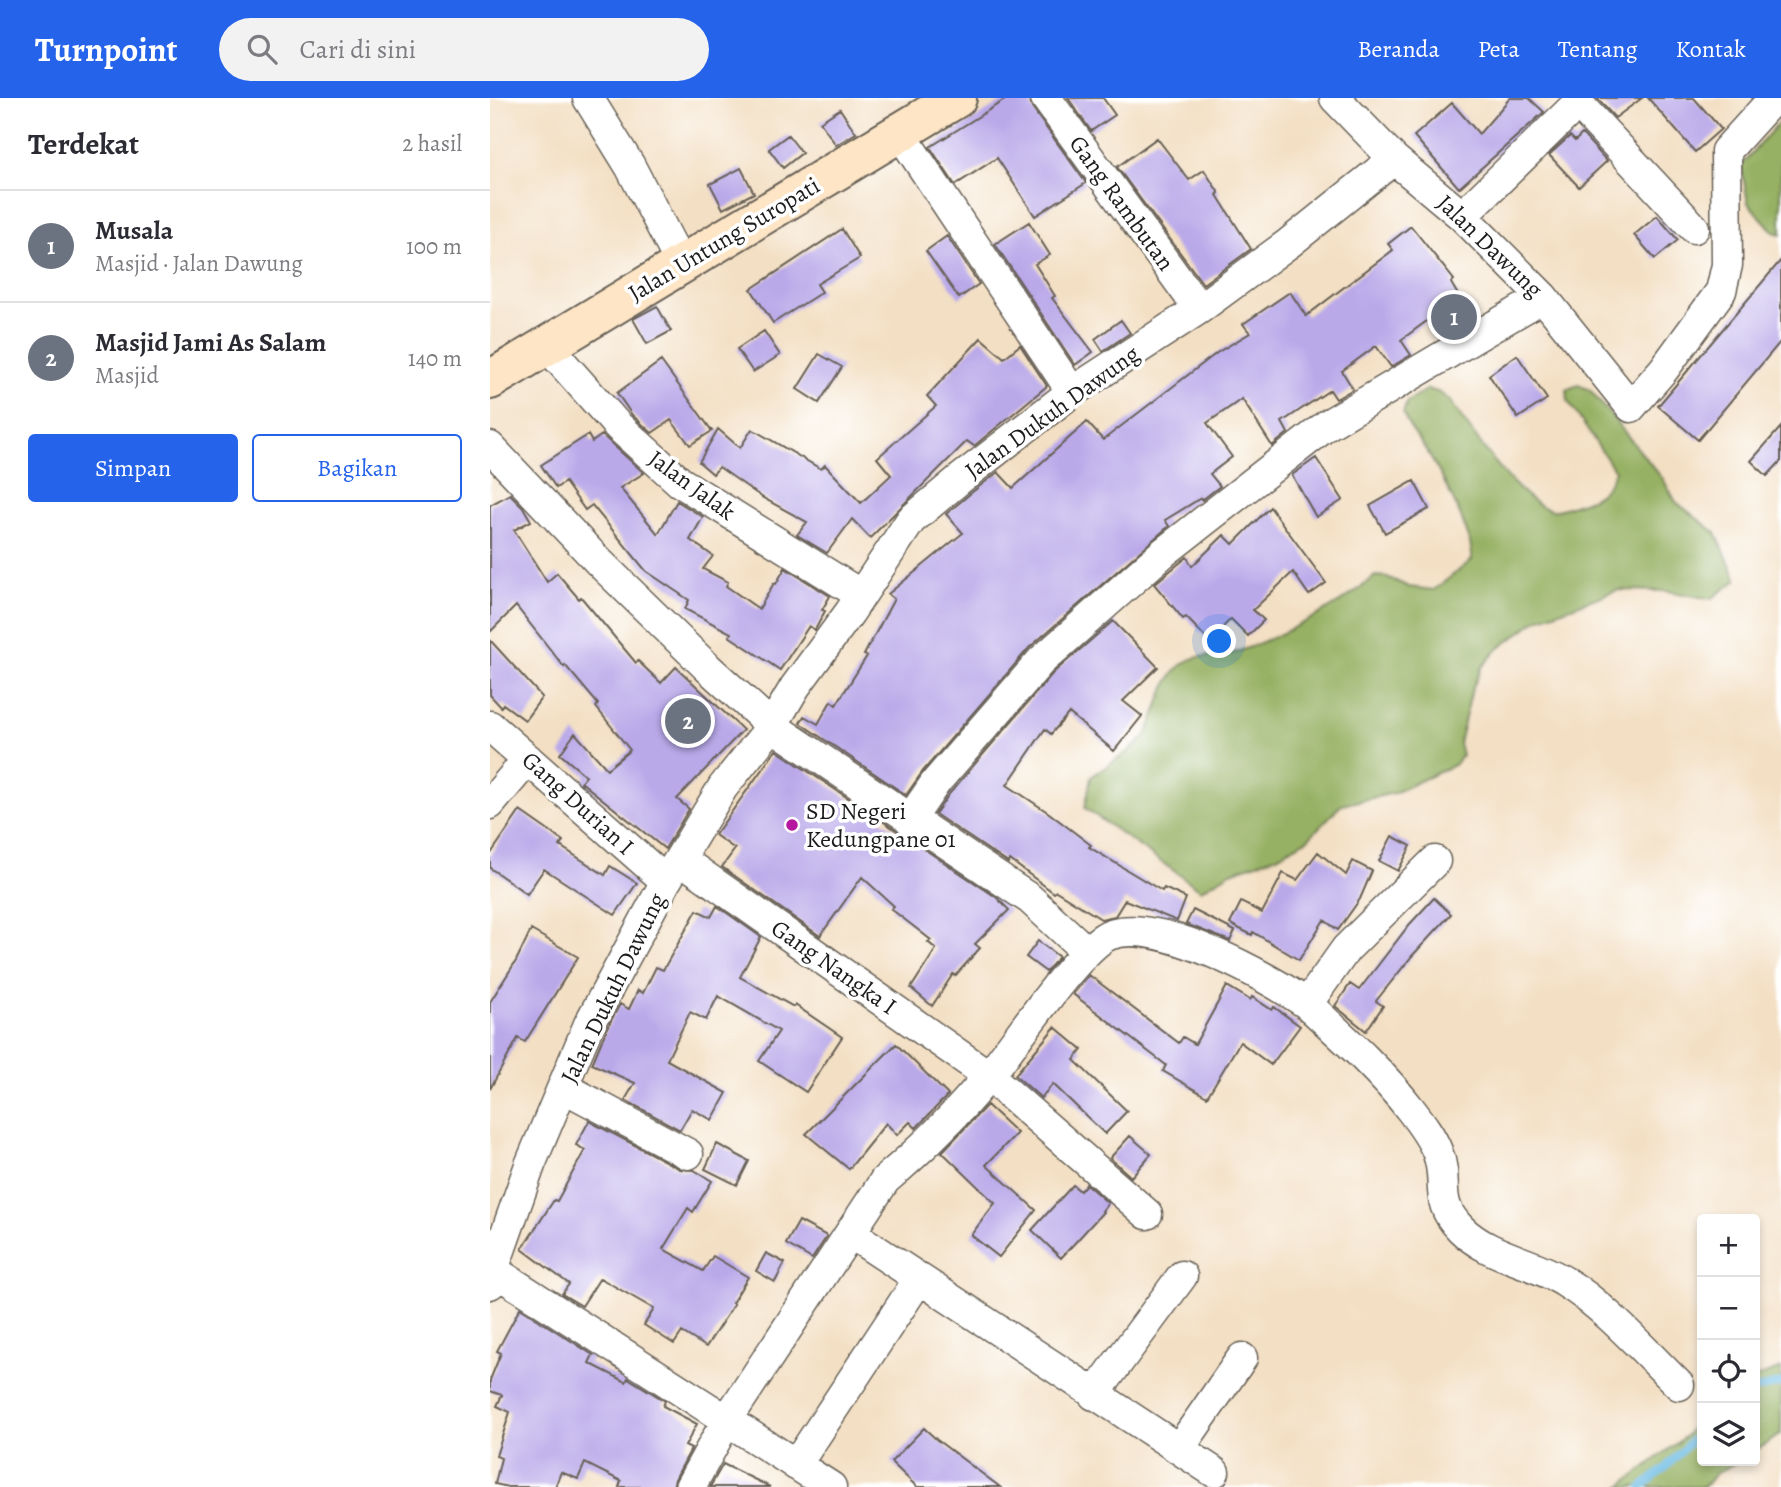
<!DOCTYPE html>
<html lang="id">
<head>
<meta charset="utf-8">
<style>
  :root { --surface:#fff; --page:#f2f2f3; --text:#2b2b33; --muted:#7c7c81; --line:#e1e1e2; --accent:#2563eb }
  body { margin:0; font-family:Alegreya,serif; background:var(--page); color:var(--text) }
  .controls { position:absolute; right:21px; bottom:21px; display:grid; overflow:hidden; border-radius:7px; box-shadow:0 4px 10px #0003 }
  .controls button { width:63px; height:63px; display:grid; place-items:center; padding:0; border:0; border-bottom:2px solid var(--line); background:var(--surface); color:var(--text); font:35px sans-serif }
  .you { position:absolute; left:730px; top:544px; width:24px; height:24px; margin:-18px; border:5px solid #fff; border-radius:50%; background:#1a73e8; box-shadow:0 0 0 10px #1a73e833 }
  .badge { display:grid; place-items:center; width:46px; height:46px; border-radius:50%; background:var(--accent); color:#fff; font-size:23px; font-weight:700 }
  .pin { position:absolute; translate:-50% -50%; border:4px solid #fff; box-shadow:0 2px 7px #0006 }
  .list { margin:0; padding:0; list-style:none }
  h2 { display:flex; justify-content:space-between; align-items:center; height:91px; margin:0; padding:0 28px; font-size:30px }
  h2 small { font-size:23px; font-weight:400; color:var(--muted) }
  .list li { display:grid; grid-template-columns:46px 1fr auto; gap:21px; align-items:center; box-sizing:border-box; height:112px; padding:0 28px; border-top:2px solid var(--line) }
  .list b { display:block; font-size:26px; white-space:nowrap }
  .list p { margin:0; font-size:23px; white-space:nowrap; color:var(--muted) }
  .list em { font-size:23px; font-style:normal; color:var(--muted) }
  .actions { display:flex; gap:14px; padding:21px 28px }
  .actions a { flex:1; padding:16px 0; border:2px solid var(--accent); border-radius:7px; text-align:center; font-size:24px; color:var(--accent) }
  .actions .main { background:var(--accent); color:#fff }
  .icon { flex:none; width:38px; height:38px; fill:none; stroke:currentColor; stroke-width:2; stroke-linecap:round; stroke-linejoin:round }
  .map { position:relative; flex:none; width:1291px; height:1389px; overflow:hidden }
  header { display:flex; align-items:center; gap:42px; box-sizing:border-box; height:98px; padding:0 35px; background:var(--accent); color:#fff }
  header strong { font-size:33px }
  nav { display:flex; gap:38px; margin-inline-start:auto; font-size:24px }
  .search { width:490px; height:63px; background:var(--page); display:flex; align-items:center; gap:18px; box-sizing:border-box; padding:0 24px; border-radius:38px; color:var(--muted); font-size:26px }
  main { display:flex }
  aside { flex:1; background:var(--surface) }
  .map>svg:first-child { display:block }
  .forest { fill:#96b163; stroke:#596640; stroke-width:2 }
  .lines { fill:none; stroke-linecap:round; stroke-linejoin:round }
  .stream { stroke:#68b9e3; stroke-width:8 }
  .building { fill:#b9a9e9 }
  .street-casing { stroke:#676056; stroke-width:33 }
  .secondary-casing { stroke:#676056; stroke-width:42 }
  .street { stroke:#fff; stroke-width:30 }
  .secondary { stroke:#fde5c5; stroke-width:38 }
  .poi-dot { fill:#b5179e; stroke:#fff; stroke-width:2.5 }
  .labels { text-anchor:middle; stroke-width:7; stroke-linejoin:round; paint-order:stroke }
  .street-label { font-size:24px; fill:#1c1c1c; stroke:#fff }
  .poi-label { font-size:24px; fill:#1c1c1c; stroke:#fff; text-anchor:start }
</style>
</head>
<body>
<header>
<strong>Turnpoint</strong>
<div class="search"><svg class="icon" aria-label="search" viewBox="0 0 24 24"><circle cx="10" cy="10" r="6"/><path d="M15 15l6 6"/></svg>Cari di sini</div>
<nav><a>Beranda</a><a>Peta</a><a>Tentang</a><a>Kontak</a></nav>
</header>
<main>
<aside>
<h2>Terdekat<small>2 hasil</small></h2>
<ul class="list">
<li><span class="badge" style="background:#6b7280">1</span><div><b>Musala</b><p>Masjid · Jalan Dawung</p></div><em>100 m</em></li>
<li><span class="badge" style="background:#6b7280">2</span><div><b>Masjid Jami As Salam</b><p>Masjid</p></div><em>140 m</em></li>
</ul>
<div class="actions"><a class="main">Simpan</a><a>Bagikan</a></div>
</aside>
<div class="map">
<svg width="1291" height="1389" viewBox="0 0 1291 1389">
  <rect width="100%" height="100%" fill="#fff"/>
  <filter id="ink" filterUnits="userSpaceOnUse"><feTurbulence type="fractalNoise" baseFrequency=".0143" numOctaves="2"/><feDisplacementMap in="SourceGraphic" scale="14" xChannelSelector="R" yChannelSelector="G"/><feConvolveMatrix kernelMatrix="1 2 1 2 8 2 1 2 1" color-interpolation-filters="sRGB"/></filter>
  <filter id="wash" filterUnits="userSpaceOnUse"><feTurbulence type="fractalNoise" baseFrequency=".00686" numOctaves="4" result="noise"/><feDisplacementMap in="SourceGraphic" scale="28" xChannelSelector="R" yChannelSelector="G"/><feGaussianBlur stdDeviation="1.57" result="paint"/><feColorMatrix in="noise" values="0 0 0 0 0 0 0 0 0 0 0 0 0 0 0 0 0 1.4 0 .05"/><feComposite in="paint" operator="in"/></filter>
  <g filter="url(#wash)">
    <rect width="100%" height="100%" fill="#f3dfc3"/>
    <path class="forest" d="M 1291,22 L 1291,136 L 1284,134 L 1258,105 L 1251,67 Z
      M 1089,287 L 1100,292 L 1173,381 L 1186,404 L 1226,435 L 1247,482 L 1221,501 L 1176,493 L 1128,492 L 1048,521 L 1008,551 L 992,569 L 982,591 L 969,645 L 972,657 L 964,667 L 904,695 L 851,707 L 818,741 L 787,758 L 741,774 L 711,792 L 595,710 L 601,679 C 613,670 650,648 656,637 C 669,614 671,583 693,566 C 711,553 725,561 744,555 C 787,540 852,508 885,478 L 897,479 L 919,489 L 944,492 L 982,462 C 984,437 953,380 939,357 C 931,342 919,332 913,315 L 917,304 L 938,291 L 950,295 L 960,303 C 978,328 1033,412 1065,412 C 1071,412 1079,408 1086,406 C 1106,401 1117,393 1125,373 L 1078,303 L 1077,291 Z
      M 1291,1270 L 1291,1336 L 1265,1353 L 1265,1280 Z
      M 1212,1311 L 1212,1363 L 1248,1363 L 1224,1377 L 1214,1389 L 1130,1389 L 1197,1337 Z"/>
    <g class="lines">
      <path class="stream" d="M 1265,1292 L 1291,1285
        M 1152,1389 L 1175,1370 L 1209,1335 L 1212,1318"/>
    </g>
    <g id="blocks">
      <path class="building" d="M 518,0 L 539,0 L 542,10 L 596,85 L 545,118 L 507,60 L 465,87 L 440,49 Z
        M 578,0 L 613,0 L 625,17 L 601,33 Z
        M 1020,0 L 1039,0 L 1054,14 L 969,90 L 924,38 L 962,5 L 989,36 Z
        M 1107,0 L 1152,0 L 1125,20 Z
        M 1158,0 L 1204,0 L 1231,31 L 1205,54 Z
        M 350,11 L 366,35 L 346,47 L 330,24 Z
        M 1092,36 L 1117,63 L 1089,89 L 1059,57 L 1080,38 L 1085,43 Z
        M 298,37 L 312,55 L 293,70 L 279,51 Z
        M 667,40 L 699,82 L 714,72 L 729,95 L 727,97 L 761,151 L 713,186 L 627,69 Z
        M 251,70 L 264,95 L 233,111 L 220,86 Z
        M 1167,118 L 1188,142 L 1165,161 L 1144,137 Z
        M 539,124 L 560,157 L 545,166 L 565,198 L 562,200 L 603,254 L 585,267 L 505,146 Z
        M 921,128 L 964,182 L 961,185 L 982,221 L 957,236 L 945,217 L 911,242 L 921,257 L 901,269 L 886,248 L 852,273 L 863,291 L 846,301 L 840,292 L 792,324 L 798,335 L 782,348 L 752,301 L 717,325 L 742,359 L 720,376 L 730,388 L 712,402 L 711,400 L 675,422 L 679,428 L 539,550 L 433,673 L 416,697 L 310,625 L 314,618 L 328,626 L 341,603 L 346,607 L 377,558 L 374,557 L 404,501 L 398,496 L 473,435 L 456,416 L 481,395 L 508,374 L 523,390 L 597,324 L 613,342 L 728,254 L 760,235 L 753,226 L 800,194 L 816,218 L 903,152 L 898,146 Z
        M 352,131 L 370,160 L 327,186 L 332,194 L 283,225 L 261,191 Z
        M 457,138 L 489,186 L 469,200 L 436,153 Z
        M 1291,162 L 1291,243 L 1208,342 L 1168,308 Z
        M 167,208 L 181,233 L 157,246 L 143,221 Z
        M 631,222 L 640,235 L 613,253 L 605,241 Z
        M 274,233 L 290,257 L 263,274 L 247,251 Z
        M 491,240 L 514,260 L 530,247 L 557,288 L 484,348 L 477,343 L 380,440 L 362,421 L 337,455 L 307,437 L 317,424 L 273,400 L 229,369 L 223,376 L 209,364 L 228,331 L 250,350 L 262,331 L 331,371 L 335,367 L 371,405 L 401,377 L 387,360 L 446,308 L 437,298 Z
        M 329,256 L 352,269 L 329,305 L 307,291 Z
        M 1027,257 L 1057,301 L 1028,320 L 999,277 Z
        M 171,263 L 222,333 L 200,347 L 181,322 L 162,335 L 142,317 L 127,295 Z
        M 1291,329 L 1291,363 L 1277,378 L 1261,363 Z
        M 98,337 L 102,344 L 112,337 L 154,375 L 130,390 L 168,436 L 187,403 L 213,419 L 200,442 L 223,458 L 213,471 L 238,484 L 236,488 L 269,511 L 284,485 L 286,486 L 295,470 L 340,498 L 332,512 L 335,513 L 325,532 L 319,528 L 290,572 L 239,538 L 241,535 L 195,511 L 199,502 L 156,473 L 102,407 L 95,412 L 75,384 L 66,390 L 51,367 Z
        M 826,360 L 853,402 L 826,419 L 802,377 Z
        M 924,383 L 939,411 L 895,435 L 880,408 Z
        M 20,396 L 33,409 L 41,423 L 24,432 L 57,484 L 67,475 L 89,501 L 91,499 L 146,565 L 148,563 L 171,585 L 186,569 L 253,632 L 187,701 L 199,711 L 175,751 L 91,684 L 96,678 L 70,656 L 85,635 L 117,671 L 140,652 L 106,609 L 108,606 L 75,567 L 74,569 L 26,508 L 0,534 L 0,407 Z
        M 780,409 L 836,485 L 819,497 L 803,474 L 763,512 L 774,522 L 758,538 L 741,521 L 719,543 L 696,519 L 693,521 L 664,486 L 697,459 L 702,468 L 734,437 L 743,446 Z
        M 623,523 L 668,569 L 633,603 L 652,618 L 624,653 L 579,615 L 561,636 L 555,631 L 517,687 L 559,715 L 601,747 L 599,749 L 672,793 L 674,790 L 696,800 L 687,823 L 635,802 L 625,818 L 611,821 L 566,793 L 564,795 L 520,762 L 518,765 L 445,716 L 460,695 L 563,575 Z
        M 0,542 L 52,599 L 35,622 L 13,606 L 11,609 L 0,597 Z
        M 286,652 L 506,799 L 519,812 L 485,846 L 490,850 L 465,878 L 463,876 L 442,908 L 421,890 L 446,851 L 438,844 L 441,842 L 401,811 L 404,808 L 372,779 L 330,838 L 232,769 L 245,751 L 225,737 Z
        M 30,713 L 73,743 L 70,748 L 115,777 L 120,768 L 147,785 L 125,817 L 54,771 L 37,796 L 0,770 L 0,757 Z
        M 902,738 L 921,748 L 908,773 L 889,763 Z
        M 828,754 L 856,777 L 863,763 L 882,773 L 870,801 L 848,832 L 834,822 L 809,862 L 763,834 L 762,837 L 740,826 L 751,804 L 772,815 L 793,775 L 807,782 Z
        M 944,800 L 961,816 L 922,858 L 886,903 L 893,908 L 876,933 L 845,908 L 860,886 L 869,892 L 919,827 Z
        M 227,808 L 271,839 L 250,879 L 304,909 L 305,907 L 352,939 L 316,994 L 269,963 L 289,933 L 228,898 L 216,922 L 200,914 L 177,962 L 237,995 L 222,1022 L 202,1011 L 190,1032 L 135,1002 L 145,985 L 102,966 L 117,930 L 130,906 L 139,911 L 148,892 L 153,895 L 166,869 L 173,872 L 207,812 L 221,819 Z
        M 703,812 L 745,833 L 740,843 L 696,826 Z
        M 41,832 L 88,859 L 35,944 L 28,940 L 0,991 L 0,904 L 26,863 Z
        M 548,843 L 569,859 L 556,874 L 536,859 Z
        M 599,877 L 689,945 L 693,939 L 705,946 L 737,888 L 760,902 L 762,899 L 782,912 L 784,909 L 810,928 L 781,967 L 750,944 L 717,999 L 673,973 L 676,967 L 583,896 Z
        M 565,929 L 592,952 L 584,962 L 637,1013 L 615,1036 L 563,986 L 551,1000 L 525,977 Z
        M 406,946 L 458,997 L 426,1030 L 420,1024 L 407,1037 L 396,1025 L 359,1071 L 316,1036 Z
        M 497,1007 L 527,1035 L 496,1067 L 546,1112 L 509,1159 L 481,1137 L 505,1105 L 452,1054 Z
        M 99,1023 L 190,1071 L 204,1072 L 222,1083 L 203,1114 L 198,1110 L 173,1151 L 213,1173 L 223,1158 L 258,1179 L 242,1205 L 244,1206 L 216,1249 L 192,1234 L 184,1246 L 154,1227 L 164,1211 L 110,1180 L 92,1208 L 72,1196 L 79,1186 L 32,1151 L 64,1102 L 67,1103 L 95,1052 L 86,1047 Z
        M 640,1038 L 661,1056 L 641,1079 L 620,1060 Z
        M 227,1046 L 259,1063 L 247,1087 L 215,1071 Z
        M 596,1086 L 618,1105 L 612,1113 L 613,1114 L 571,1160 L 542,1132 L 583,1087 L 590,1093 Z
        M 309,1123 L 337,1138 L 322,1161 L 296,1146 Z
        M 276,1155 L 295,1165 L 285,1184 L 266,1173 Z
        M 30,1210 L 103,1257 L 99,1265 L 136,1284 L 138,1280 L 175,1303 L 173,1308 L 207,1326 L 195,1348 L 201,1351 L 185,1381 L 183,1389 L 129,1389 L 131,1383 L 95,1365 L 88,1381 L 71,1374 L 65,1389 L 18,1389 L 5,1386 L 11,1360 L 6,1358 L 20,1314 L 7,1308 L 12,1297 L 0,1293 L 0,1282 L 11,1255 L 7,1253 Z
        M 434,1330 L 447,1342 L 510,1389 L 427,1389 L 401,1364 Z
        M 233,1366 L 280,1389 L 220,1389 Z"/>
    </g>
  </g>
  <g filter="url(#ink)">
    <use href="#blocks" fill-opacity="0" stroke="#676056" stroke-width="2"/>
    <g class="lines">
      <defs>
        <path id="street" d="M 98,0 L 140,68 L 191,166
          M 556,0 L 709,211
          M 845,0 L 904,61 L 972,118 L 1053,199 L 1141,309 L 1174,271 L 1231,193 L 1237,167 L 1236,53 L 1284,0
          M 410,35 L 582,294
          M 972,118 L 1085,8 L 1093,11 L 1204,130
          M 57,248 L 128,328 L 190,384 L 371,497
          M 0,349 L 109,464 L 218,570 L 282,628 L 540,801 L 596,853
          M 0,628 L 176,783
          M 0,706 L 38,661
          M 420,722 L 446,684 L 551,563 L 673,455 L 837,327 L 1053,199
          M 190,761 L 499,978 L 657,1116
          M 817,906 C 855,941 890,972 921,1012 C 931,1025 941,1038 947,1053 C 960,1085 942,1102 971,1131 C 999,1159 1042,1163 1075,1184 C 1116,1209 1154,1253 1189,1287
          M 73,989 L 198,1056
          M 360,1135 L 724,1374
          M 3,1172 L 341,1389
          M 0,1186 L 3,1172 L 40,1067 L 99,926 L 176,783 L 233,689 L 282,628 L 305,589 L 360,514 L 421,422 L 470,381 L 582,294 L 709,211 L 799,145 L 904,61
          M 604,1297 L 692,1178
          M 689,1351 L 752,1260
          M 306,1367 L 429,1181
          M 200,1389 L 237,1322 L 395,1082 C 433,1050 469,1014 500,976 C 524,947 591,846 621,836 C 671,820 777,878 817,906 L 856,851 L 945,763"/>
        <path id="secondary" d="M 0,282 L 467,0"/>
      </defs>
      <use href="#street" class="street-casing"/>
      <use href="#secondary" class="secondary-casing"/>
      <use href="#street" class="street"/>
      <use href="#secondary" class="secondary"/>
    </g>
  </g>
  <circle class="poi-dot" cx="302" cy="727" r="7"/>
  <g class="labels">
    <g class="street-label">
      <text transform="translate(632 105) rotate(54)" y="8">Gang Rambutan</text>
      <text transform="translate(234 141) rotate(-31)" y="8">Jalan Untung Suropati</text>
      <text transform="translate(1000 148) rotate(44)" y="8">Jalan Dawung</text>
      <text transform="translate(562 314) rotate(-36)" y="8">Jalan Dukuh Dawung</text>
      <text transform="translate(202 387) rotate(36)" y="8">Jalan Jalak</text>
      <text transform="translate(88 705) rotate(42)" y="8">Gang Durian I</text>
      <text transform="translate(344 869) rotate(35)" y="8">Gang Nangka I</text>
      <text transform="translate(123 890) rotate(-64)" y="8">Jalan Dukuh Dawung</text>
    </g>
    <g class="poi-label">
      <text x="316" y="721">SD Negeri<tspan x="316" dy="28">Kedungpane 01</tspan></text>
    </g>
  </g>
</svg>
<div class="controls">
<button>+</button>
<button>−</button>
<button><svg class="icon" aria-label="locate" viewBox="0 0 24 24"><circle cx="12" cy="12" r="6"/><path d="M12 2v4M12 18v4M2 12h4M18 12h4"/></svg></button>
<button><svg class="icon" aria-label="layers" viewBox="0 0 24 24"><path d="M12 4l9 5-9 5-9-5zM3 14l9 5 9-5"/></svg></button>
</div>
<div class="you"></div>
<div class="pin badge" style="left:964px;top:219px;background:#6b7280">1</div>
<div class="pin badge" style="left:198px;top:623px;background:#6b7280">2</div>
</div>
</main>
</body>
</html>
